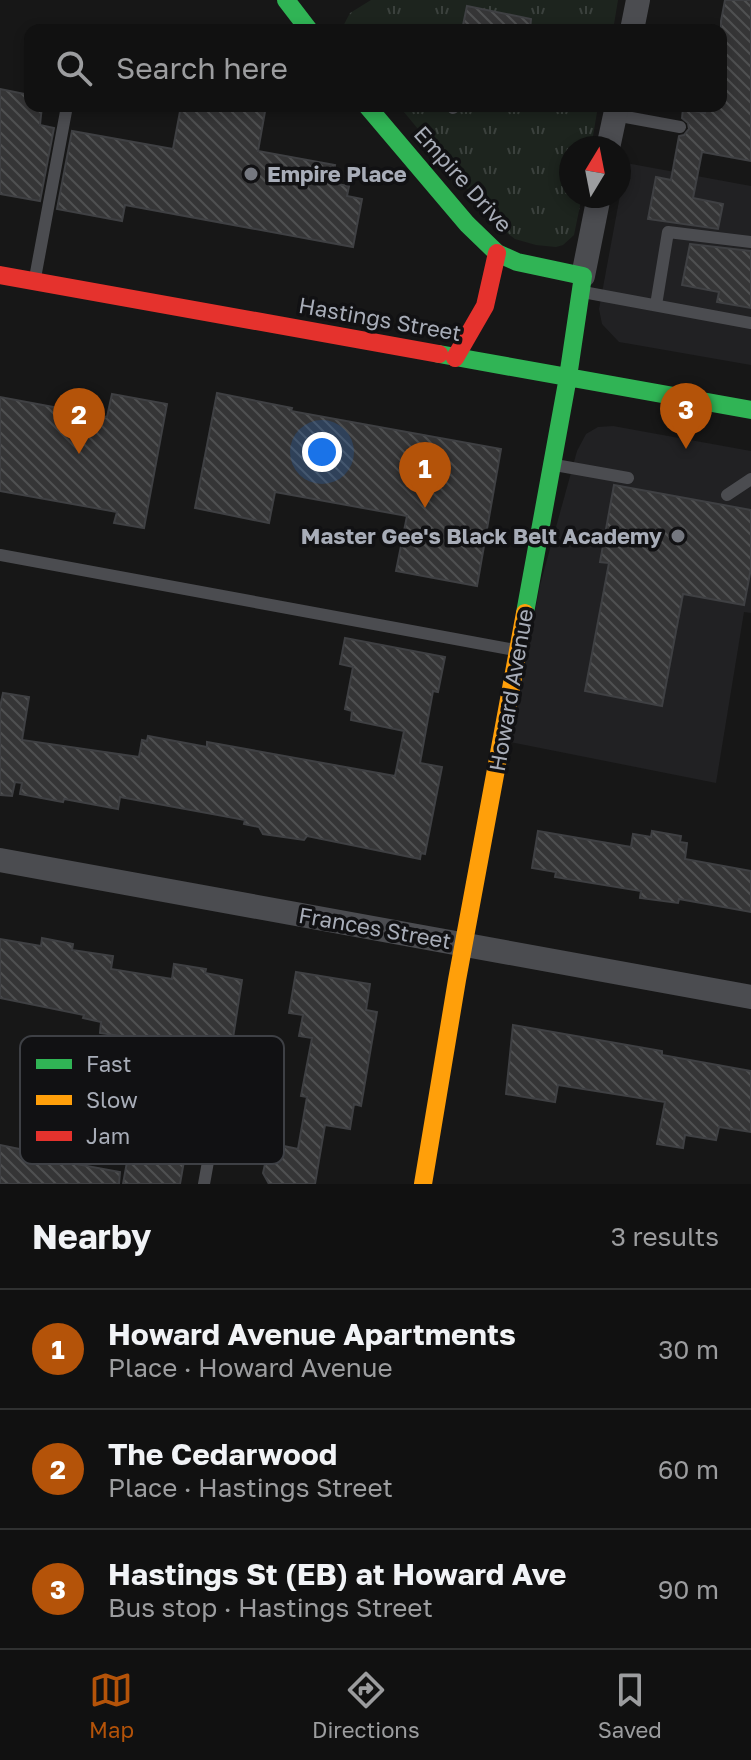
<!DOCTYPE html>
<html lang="en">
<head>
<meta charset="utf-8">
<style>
  :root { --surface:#111; --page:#1e1f1f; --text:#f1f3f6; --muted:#9c9d9f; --line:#303131; --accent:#b45309 }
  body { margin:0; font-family:"Golos Text",sans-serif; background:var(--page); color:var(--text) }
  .compass { position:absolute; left:559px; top:136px; width:72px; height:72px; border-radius:50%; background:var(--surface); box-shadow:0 4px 12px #0003; rotate:10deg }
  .you { position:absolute; left:322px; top:452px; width:28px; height:28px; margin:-20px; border:6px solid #fff; border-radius:50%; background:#1a73e8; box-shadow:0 0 0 12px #1a73e833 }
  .badge { display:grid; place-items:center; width:52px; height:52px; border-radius:50%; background:var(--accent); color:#fff; font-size:26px; font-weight:700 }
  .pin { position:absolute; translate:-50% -66px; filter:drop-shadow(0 2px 4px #0008) }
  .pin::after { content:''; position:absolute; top:42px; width:28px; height:24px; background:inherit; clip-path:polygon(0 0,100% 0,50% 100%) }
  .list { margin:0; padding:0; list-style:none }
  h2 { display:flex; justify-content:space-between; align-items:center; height:104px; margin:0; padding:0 32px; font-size:34px }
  h2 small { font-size:26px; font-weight:400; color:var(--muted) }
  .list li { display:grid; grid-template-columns:52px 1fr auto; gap:24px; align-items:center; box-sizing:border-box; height:120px; padding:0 32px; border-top:2px solid var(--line) }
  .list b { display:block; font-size:30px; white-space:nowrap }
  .list p { margin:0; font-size:26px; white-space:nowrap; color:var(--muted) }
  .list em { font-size:26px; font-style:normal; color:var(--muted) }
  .icon { flex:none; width:44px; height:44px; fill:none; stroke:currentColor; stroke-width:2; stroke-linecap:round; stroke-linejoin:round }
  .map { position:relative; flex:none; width:751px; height:1184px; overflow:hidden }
  .search { position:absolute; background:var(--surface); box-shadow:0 4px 12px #0003; left:24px; right:24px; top:24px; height:88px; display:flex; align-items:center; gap:20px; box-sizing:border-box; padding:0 28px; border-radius:16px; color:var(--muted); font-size:30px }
  .sheet { height:464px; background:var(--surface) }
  nav { display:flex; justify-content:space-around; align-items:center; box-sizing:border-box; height:112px; border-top:2px solid var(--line); background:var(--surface); font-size:22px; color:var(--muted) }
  nav a { display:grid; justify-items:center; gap:4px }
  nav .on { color:var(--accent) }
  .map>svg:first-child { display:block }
  .built { fill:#212123 }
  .grass { fill:url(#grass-tufts) }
  .building { fill:url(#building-back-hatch); stroke:#3f4043; stroke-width:2 }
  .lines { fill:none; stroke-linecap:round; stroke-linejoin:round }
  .path { stroke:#4d4e52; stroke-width:5; stroke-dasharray:4 6; stroke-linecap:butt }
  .lane { stroke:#4b4c50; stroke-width:12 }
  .street { stroke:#4b4c50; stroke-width:24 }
  .fast { stroke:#30b455; stroke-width:18 }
  .slow { stroke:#ff9f0a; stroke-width:18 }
  .jam { stroke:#e5322d; stroke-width:18 }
  .poi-dot { fill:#757880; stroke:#111113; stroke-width:3 }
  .labels { text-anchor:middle; stroke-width:7; stroke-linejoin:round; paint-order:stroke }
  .poi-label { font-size:22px; font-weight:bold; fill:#a8adb8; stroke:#111113; text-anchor:start }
  .street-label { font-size:22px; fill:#a8adb8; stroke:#111113 }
  .key { fill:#111113; stroke:#3e4045; stroke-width:2 }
  .key-label { font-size:22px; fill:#a8adb8 }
</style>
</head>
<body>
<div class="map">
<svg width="751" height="1184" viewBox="0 0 751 1184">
  <defs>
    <pattern id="grass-tufts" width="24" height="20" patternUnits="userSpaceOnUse" patternTransform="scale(2)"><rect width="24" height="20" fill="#1d241e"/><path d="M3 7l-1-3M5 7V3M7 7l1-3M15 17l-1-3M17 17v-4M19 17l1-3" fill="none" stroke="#3b413d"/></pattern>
    <pattern id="building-back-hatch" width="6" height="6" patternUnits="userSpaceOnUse" patternTransform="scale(2)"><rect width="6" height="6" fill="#353536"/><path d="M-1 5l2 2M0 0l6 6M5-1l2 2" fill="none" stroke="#4f5051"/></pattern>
  </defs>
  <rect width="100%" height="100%" fill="#171717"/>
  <path class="built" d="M 626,163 L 751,186 L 751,365 L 619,342 L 602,324 L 599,309 Z
    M 613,426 L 751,451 L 751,613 L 744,612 L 716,783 L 510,742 L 540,585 L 577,451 L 586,434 L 598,427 Z"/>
  <path class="grass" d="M 371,0 L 618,0 L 613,30 L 341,30 L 350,13 Z
    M 399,106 L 598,106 L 591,148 L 571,148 L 571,196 L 582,196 L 574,235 L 563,245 L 556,247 L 536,245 L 515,239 L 498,226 Z"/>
  <path class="building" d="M 725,0 L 751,0 L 751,161 L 702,152 L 693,198 L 723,204 L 718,229 L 648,219 L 656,177 L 671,180 L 679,136 L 684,135 L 689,129 L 688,123 L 682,118 L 683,109 L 705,113 L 706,106 L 721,106 L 721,21 Z
    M 467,6 L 531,19 L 530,30 L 462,30 Z
    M 0,89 L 30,95 L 30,106 L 42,106 L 40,125 L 54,128 L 40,201 L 0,194 Z
    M 181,106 L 266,106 L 258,151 L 335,165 L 331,183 L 349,186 L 347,196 L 362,199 L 353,247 L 125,205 L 122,221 L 57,209 L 72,131 L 173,149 Z
    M 690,244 L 751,251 L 751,308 L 717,302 L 719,292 L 682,285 Z
    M 217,393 L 292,408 L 291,411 L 501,449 L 477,586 L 396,571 L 407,516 L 275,492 L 269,523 L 195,508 Z
    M 112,394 L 167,404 L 144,528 L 114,523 L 117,512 L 0,491 L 0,397 L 107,417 Z
    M 614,485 L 751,510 L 751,568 L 744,605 L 683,594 L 662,706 L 585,691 L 609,563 L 600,562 Z
    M 345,638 L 445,657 L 438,692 L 433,691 L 420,763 L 442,767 L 425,854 L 421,853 L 420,859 L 307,836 L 304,840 L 263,834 L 259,827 L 244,824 L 245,820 L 120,797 L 118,809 L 64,799 L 63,802 L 20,794 L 22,783 L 15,782 L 12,796 L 0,795 L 0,707 L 3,693 L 29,697 L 22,740 L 139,757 L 142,740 L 147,741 L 148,736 L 207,747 L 207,742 L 395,776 L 404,731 L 351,720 L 352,711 L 345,709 L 353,667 L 340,664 Z
    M 538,831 L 631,847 L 633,834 L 651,837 L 652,831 L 681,836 L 680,842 L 687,843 L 685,859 L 751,871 L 751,912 L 679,899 L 678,903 L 640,898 L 641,891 L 555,877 L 556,872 L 532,868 Z
    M 42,938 L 73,944 L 72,950 L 113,956 L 111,969 L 172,979 L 174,964 L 206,969 L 205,973 L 242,980 L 231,1051 L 205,1046 L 201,1072 L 152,1064 L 155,1041 L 100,1033 L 101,1022 L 83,1018 L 84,1015 L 0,998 L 0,939 L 41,946 Z
    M 296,972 L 370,984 L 366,1010 L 377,1012 L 361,1106 L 354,1104 L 350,1129 L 325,1125 L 315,1184 L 269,1184 L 263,1173 L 265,1164 L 277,1155 L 279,1145 L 298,1149 L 307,1097 L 301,1096 L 312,1038 L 299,1036 L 303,1015 L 289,1013 Z
    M 513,1025 L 662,1051 L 662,1055 L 751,1071 L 751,1132 L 719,1127 L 716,1140 L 685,1135 L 683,1148 L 657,1144 L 665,1102 L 558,1085 L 555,1102 L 506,1094 Z
    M 0,1145 L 39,1153 L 38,1157 L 120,1172 L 119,1184 L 0,1184 Z
    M 129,1151 L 184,1161 L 180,1184 L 123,1184 Z"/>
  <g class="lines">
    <path class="path" d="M 457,30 L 458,25
      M 95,1095 L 199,1114"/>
    <path class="lane" d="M 452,106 L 453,108
      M 615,115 L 680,127
      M 35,278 L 67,106
      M 583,292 L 751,323
      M 656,305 L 668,232 L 751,242
      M 555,465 L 628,478
      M 727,495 L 751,479
      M 0,555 L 515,650
      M 204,1184 L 216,1117"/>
    <path class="street" d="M 632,30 L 638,0
      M 608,148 L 617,106
      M 583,276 L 599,196
      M 0,860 L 751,997"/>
    <path class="fast" d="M 286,0 L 309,30
      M 367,106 L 467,224 L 497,253 L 517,262 L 583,276 L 568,377 L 525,613
      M 439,354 L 751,410"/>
    <path class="slow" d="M 423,1184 L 457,980 L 525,613"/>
    <path class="jam" d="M 0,275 L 439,354
      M 455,358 L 485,306 L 497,253"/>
  </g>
  <g class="poi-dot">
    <circle cx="251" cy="174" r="8"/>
    <circle cx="678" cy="536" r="8"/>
  </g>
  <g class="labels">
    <g class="poi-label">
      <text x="267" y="182">Empire Place</text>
      <text x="662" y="544" text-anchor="end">Master Gee's Black Belt Academy</text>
    </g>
    <g class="street-label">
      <text transform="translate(463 179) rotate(48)" y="8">Empire Drive</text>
      <text transform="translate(380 319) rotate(10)" y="8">Hastings Street</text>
      <text transform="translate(511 690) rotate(-80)" y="8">Howard Avenue</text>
      <text transform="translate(375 928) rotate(10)" y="8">Frances Street</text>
    </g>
  </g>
  <rect x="20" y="1036" width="264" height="128" rx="12" class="key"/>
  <rect x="36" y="1059" width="36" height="10" fill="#30b455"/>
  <rect x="36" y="1095" width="36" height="10" fill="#ff9f0a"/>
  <rect x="36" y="1131" width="36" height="10" fill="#e5322d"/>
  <g class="key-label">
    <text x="86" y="1072">Fast</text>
    <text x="86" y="1108">Slow</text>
    <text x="86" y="1144">Jam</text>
  </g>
</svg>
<svg class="compass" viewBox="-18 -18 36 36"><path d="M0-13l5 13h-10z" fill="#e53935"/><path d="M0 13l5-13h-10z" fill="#9c9d9f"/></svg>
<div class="you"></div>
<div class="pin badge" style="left:425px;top:508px">1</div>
<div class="pin badge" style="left:79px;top:454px">2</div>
<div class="pin badge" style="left:686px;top:449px">3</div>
<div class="search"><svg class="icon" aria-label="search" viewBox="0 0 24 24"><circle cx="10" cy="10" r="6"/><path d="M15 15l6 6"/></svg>Search here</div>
</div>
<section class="sheet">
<h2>Nearby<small>3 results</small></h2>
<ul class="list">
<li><span class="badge">1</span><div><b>Howard Avenue Apartments</b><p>Place · Howard Avenue</p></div><em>30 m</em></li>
<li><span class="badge">2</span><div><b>The Cedarwood</b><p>Place · Hastings Street</p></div><em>60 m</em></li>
<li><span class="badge">3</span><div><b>Hastings St (EB) at Howard Ave</b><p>Bus stop · Hastings Street</p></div><em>90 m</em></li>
</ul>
</section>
<nav>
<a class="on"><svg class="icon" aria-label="map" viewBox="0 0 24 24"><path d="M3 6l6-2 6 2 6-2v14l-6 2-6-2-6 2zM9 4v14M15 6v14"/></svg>Map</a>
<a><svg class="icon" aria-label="directions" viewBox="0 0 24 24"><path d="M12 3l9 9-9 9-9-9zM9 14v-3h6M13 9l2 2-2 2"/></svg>Directions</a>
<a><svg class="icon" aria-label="saved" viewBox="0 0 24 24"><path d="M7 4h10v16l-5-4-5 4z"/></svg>Saved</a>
</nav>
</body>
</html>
